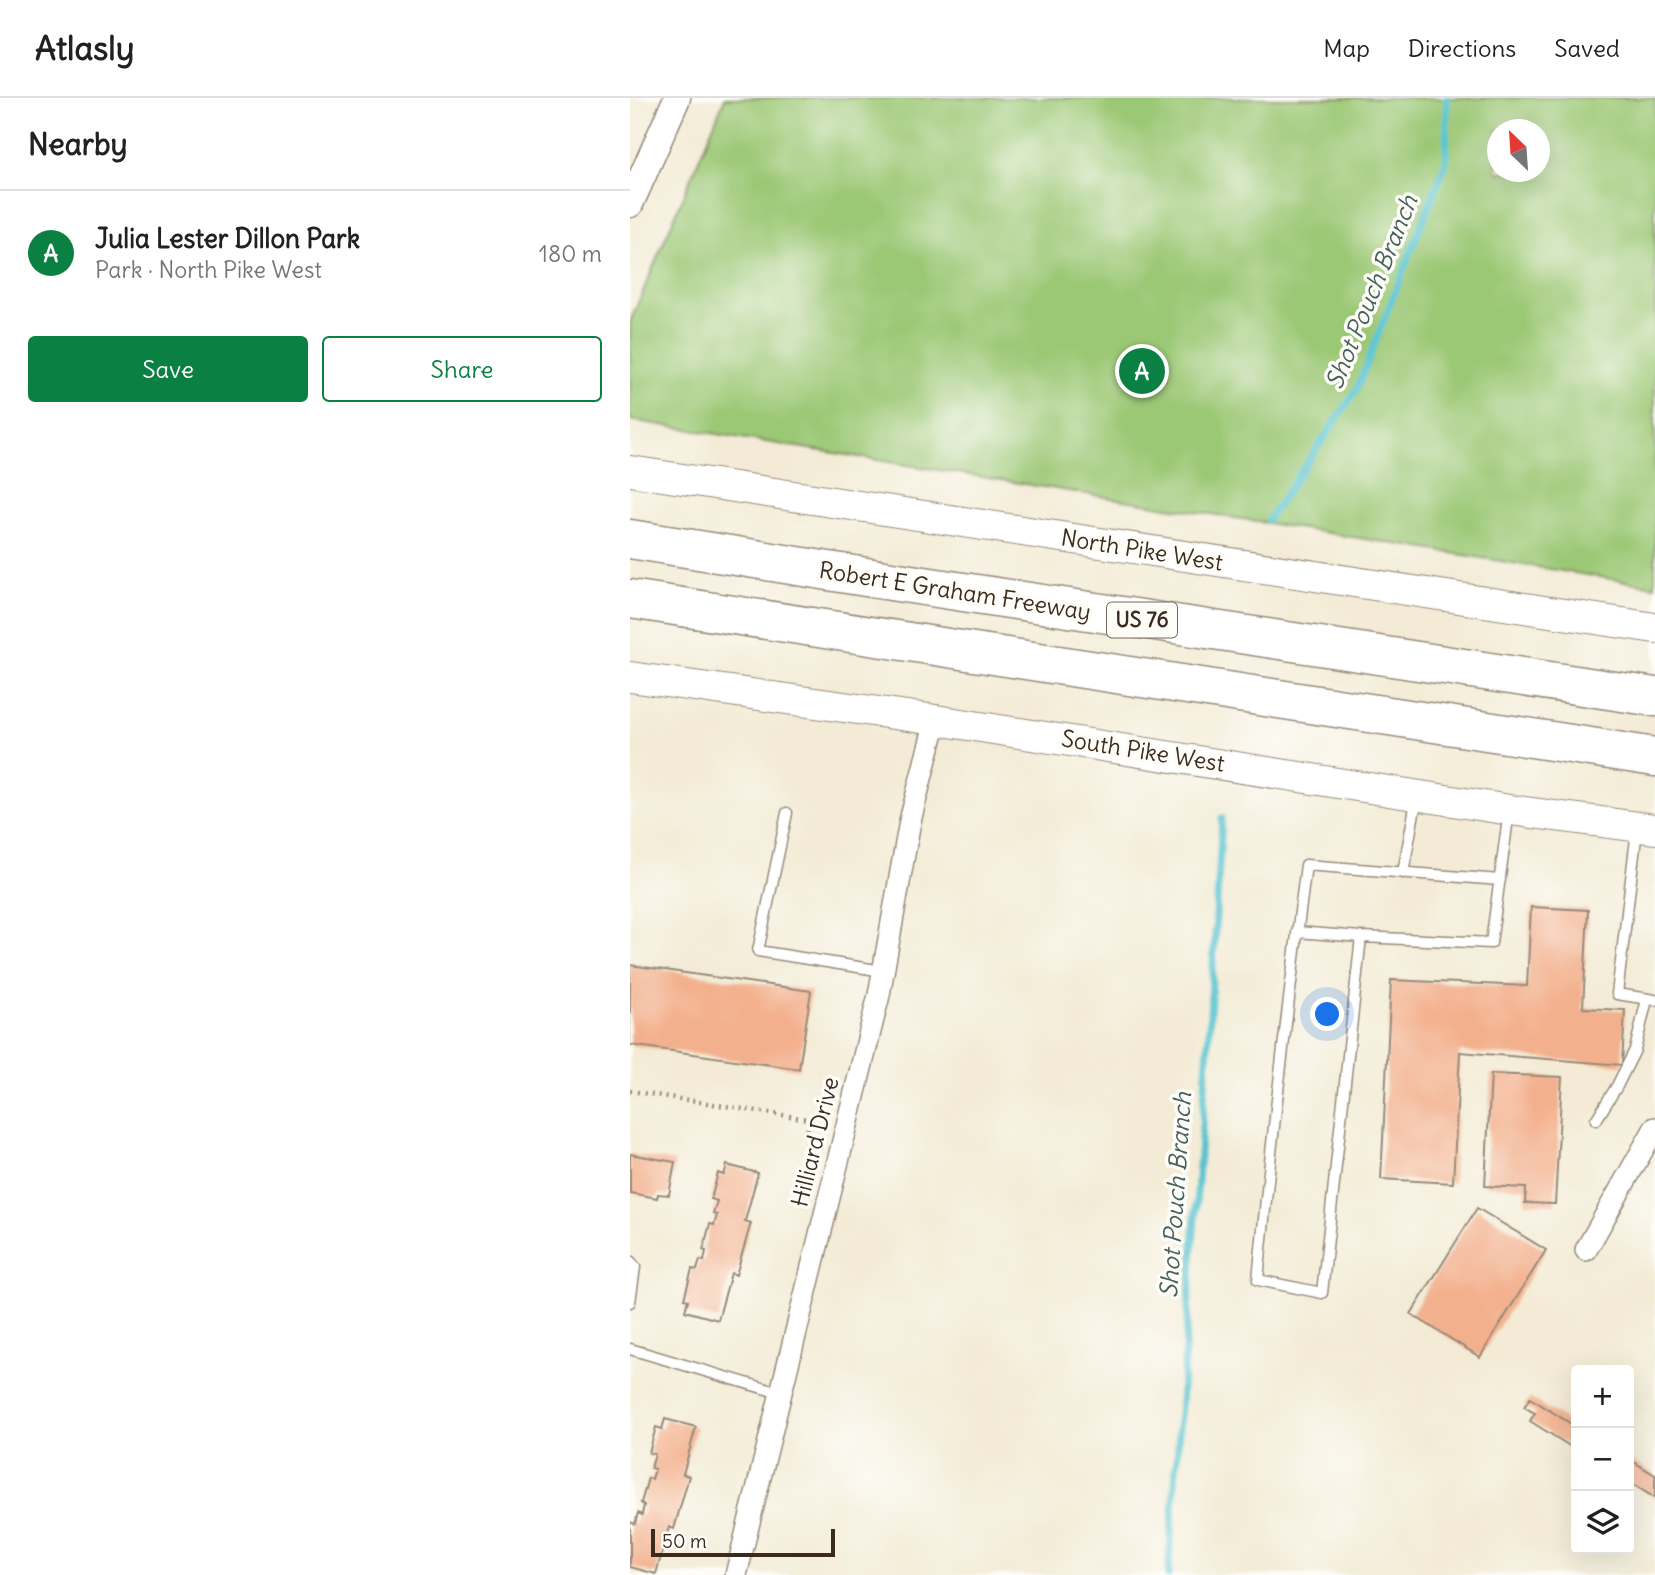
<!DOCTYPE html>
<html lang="en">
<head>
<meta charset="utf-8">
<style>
  :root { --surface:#fff; --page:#f6f6f6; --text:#202124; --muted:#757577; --line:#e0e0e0; --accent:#0b8043 }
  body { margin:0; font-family:Delius,sans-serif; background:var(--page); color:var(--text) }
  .controls { position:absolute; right:21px; bottom:21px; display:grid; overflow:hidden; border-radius:7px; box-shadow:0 7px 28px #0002 }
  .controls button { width:63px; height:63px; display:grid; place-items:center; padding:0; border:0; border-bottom:2px solid var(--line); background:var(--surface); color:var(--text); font:35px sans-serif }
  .compass { position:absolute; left:857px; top:21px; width:63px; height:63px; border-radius:50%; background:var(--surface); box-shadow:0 7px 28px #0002; rotate:335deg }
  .scale { position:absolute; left:21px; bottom:18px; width:184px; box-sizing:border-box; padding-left:7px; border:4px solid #3b2a1e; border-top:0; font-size:19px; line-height:24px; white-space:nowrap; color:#3b2a1e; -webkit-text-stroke:5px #fdfcf7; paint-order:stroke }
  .you { position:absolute; left:698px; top:917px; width:24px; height:24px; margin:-18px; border:5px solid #fff; border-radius:50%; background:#1a73e8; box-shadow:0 0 0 10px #1a73e833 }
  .badge { display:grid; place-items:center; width:46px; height:46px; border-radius:50%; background:var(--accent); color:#fff; font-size:23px; font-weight:700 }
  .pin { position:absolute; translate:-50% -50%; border:4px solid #fff; box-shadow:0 2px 7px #0006 }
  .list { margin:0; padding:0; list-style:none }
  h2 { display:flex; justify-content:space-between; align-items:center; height:91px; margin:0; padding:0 28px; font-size:30px }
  h2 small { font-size:23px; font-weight:400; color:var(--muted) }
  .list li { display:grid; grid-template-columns:46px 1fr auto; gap:21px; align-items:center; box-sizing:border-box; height:126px; padding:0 28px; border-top:2px solid var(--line) }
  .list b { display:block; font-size:26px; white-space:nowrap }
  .list p { margin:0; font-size:23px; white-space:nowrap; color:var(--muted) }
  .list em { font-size:23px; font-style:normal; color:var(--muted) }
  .actions { display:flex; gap:14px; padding:21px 28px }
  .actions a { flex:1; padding:16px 0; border:2px solid var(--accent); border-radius:7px; text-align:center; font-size:24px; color:var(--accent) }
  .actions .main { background:var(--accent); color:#fff }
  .icon { flex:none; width:38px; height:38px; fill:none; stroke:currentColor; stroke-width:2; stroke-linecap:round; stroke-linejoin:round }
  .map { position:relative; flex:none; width:1025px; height:1477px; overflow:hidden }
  header { display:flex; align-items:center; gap:42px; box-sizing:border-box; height:98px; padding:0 35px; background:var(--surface); border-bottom:2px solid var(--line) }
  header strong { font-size:33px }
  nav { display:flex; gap:38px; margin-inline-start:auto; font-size:24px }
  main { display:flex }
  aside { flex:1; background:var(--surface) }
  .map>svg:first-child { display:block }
  .green { fill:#9bc875; stroke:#6b794a; stroke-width:2; fill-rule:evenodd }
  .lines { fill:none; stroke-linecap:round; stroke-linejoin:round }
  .stream { stroke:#58c4d0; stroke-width:7 }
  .building { fill:#f3b08d }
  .service-casing { stroke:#978a7a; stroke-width:13 }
  .minor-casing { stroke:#978a7a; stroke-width:24 }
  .tertiary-casing { stroke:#978a7a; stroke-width:29 }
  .secondary-casing { stroke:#978a7a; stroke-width:32 }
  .motorway-casing { stroke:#978a7a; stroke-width:41 }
  .path { stroke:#978a7a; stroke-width:4.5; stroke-dasharray:2 5; stroke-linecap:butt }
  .service { stroke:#fff; stroke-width:10 }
  .minor { stroke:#fff; stroke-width:21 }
  .tertiary { stroke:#fff; stroke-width:26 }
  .secondary { stroke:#fff; stroke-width:30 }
  .motorway { stroke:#fff; stroke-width:38 }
  .labels { text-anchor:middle; stroke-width:7; stroke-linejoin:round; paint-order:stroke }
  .shield { fill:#fdfcf7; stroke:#75695f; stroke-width:2 }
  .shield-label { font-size:21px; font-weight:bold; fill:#3b2a1e }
  .street-label { font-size:23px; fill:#3b2a1e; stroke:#fdfcf7 }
  .water-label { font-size:24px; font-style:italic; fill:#45605c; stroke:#fdfcf7 }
</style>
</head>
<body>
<header>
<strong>Atlasly</strong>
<nav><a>Map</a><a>Directions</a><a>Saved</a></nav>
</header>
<main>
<aside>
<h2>Nearby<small></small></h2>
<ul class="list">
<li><span class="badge">A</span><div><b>Julia Lester Dillon Park</b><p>Park · North Pike West</p></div><em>180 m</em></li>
</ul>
<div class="actions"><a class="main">Save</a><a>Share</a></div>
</aside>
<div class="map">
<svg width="1025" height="1477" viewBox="0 0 1025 1477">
  <rect width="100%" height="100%" fill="#fdfcf7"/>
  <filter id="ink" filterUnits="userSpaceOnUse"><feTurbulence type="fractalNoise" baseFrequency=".0143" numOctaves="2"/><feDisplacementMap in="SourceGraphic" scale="14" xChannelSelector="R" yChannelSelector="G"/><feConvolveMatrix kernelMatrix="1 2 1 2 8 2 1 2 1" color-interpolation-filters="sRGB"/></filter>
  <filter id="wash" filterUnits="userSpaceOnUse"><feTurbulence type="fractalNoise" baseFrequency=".00686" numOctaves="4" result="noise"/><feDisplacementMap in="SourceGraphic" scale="28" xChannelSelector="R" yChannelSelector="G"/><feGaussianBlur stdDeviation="1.57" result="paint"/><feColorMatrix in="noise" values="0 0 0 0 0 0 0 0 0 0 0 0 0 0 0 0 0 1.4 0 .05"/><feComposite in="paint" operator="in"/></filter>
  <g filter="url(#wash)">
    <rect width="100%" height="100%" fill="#f3ebd5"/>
    <path class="green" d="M 95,0 L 1025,0 L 1025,488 L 0,322 L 0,224 ZM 867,32 L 909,32 L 909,74 L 867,74 Z"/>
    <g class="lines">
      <path class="stream" d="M 638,422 L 726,293 L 816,64 L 817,0
        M 538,1477 L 578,949 L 592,720"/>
    </g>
    <g id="blocks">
      <path class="building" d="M 901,809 L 958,812 L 953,910 L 995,912 L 992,967 L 830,954 L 823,1085 L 751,1081 L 761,882 L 897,888 Z
        M 0,867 L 181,893 L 169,971 L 0,947 Z
        M 861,976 L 932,979 L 925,1106 L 895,1105 L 896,1090 L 855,1088 Z
        M 0,1056 L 45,1064 L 39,1097 L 28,1096 L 27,1100 L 0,1095 Z
        M 97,1067 L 128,1075 L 115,1123 L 121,1125 L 106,1177 L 101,1175 L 88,1222 L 55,1213 L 58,1202 L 54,1201 L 62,1171 L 67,1172 L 70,1162 L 74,1163 L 76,1153 L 73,1152 L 80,1126 L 84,1127 L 87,1117 L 83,1116 L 87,1103 L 81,1101 L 88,1075 L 94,1077 Z
        M 847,1110 L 916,1152 L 850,1259 L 781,1216 Z
        M 900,1300 L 946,1329 L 946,1352 L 900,1323 L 905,1315 L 894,1309 Z
        M 35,1321 L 66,1329 L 53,1376 L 59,1378 L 44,1431 L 39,1429 L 26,1476 L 0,1469 L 0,1424 L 5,1426 L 8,1415 L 12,1417 L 14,1407 L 11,1405 L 18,1380 L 22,1381 L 25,1371 L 21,1370 L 25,1356 L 19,1355 L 26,1329 L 32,1331 Z
        M 999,1361 L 1025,1377 L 1025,1400 L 999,1384 Z"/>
    </g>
  </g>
  <g filter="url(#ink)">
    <use href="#blocks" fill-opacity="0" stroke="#978a7a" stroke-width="2"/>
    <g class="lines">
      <defs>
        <path id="service" d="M 157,715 L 128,853 L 253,873
          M 1007,732 L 987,896 L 1025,902
          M 773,775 L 787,698
          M 667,834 L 731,839 L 692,1195 L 628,1182 C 641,1043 658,905 676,767 L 870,782
          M 731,839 L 861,845 L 879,713
          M 966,1022 L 987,988 L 1005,952 L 1017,901
          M 0,1163 L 5,1169 L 0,1204
          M 0,1251 L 150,1295"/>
        <path id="minor" d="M 956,1152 L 1025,1030
          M 106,1477 L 249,897 L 280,723 L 306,622"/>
        <path id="tertiary" d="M 0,106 L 47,0"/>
        <path id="secondary" d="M 0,373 L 1025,530
          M 0,579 L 306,622 L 880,712 L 1025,731"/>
        <path id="motorway" d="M 0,441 L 261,483 L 1025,599
          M 0,501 L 1025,659"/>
      </defs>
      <use href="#service" class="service-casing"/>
      <use href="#minor" class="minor-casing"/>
      <use href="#tertiary" class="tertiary-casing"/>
      <use href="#secondary" class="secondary-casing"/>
      <use href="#motorway" class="motorway-casing"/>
      <path class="path" d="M 0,993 L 178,1021 L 177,1053 L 188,1056"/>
      <use href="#service" class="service"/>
      <use href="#minor" class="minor"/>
      <use href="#tertiary" class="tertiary"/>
      <use href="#secondary" class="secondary"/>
      <use href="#motorway" class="motorway"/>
    </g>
  </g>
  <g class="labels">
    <rect class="shield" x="477" y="504.5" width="70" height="35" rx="5"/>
    <g class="shield-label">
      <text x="512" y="529">US 76</text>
    </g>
    <g class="street-label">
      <text transform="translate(512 452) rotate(9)" y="8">North Pike West</text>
      <text transform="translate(325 493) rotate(9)" y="8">Robert E Graham Freeway</text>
      <text transform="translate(513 653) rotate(9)" y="8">South Pike West</text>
      <text transform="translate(185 1044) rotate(-76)" y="8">Hilliard Drive</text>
    </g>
    <g class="water-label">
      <text transform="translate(742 194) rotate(-68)" y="8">Shot Pouch Branch</text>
      <text transform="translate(546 1097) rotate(-86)" y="8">Shot Pouch Branch</text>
    </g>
  </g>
</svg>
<div class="controls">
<button>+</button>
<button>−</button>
<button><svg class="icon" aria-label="layers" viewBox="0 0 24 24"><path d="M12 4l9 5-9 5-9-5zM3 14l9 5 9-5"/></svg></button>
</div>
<svg class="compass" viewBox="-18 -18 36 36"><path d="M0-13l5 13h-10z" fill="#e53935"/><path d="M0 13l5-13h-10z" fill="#757577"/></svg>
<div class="scale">50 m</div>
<div class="you"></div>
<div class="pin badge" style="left:512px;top:273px">A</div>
</div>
</main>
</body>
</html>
